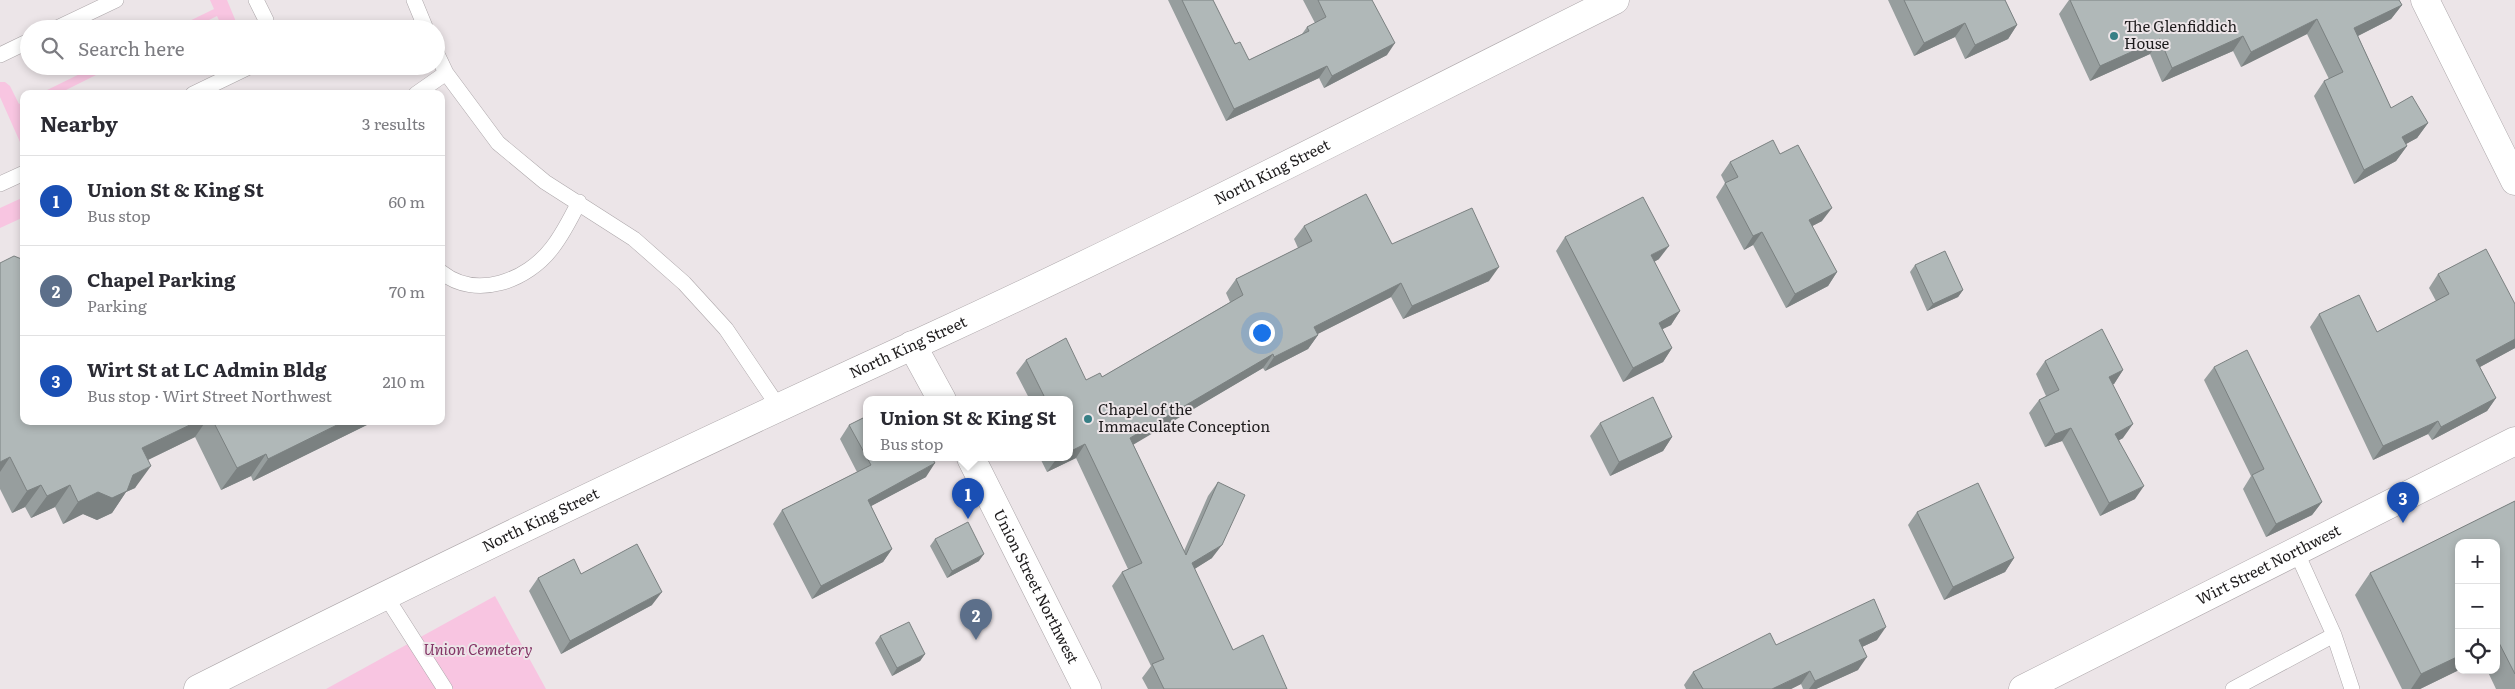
<!DOCTYPE html>
<html lang="en">
<head>
<meta charset="utf-8">
<style>
  :root { --surface:#fff; --page:#f2f2f3; --text:#2b2b33; --muted:#7c7c81; --line:#e1e1e2; --accent:#377f85 }
  body { margin:0; font-family:Literata,serif; background:var(--page); color:var(--text) }
  .controls { position:absolute; right:15px; bottom:15px; display:grid; overflow:hidden; border-radius:10px; box-shadow:0 2px 8px #0003 }
  .controls button { width:45px; height:45px; display:grid; place-items:center; padding:0; border:0; border-bottom:1px solid var(--line); background:var(--surface); color:var(--text); font:25px sans-serif }
  .you { position:absolute; left:1261px; top:332px; width:18px; height:18px; margin:-12px; border:4px solid #fff; border-radius:50%; background:#1a73e8; box-shadow:0 0 0 8px #1a73e833 }
  .badge { display:grid; place-items:center; width:32px; height:32px; border-radius:50%; background:var(--accent); color:#fff; font-size:16px; font-weight:700 }
  .pin { position:absolute; translate:-50% -41px; filter:drop-shadow(0 1px 2px #0008) }
  .pin::after { content:''; position:absolute; top:26px; width:18px; height:15px; background:inherit; clip-path:polygon(0 0,100% 0,50% 100%) }
  .popup { position:absolute; left:863px; top:396px; width:210px; height:65px; box-sizing:border-box; display:grid; place-content:center; border-radius:10px; background:var(--surface); filter:drop-shadow(0 1px 4px #0005); font-size:16px; white-space:nowrap; color:var(--muted) }
  .popup b { font-size:19px; color:var(--text) }
  .popup::after { content:''; position:absolute; left:50%; top:100%; margin-left:-10px; border:10px solid transparent; border-top-color:var(--surface) }
  .list { margin:0; padding:0; list-style:none }
  h2 { display:flex; justify-content:space-between; align-items:center; height:65px; margin:0; padding:0 20px; font-size:21px }
  h2 small { font-size:16px; font-weight:400; color:var(--muted) }
  .list li { display:grid; grid-template-columns:32px 1fr auto; gap:15px; align-items:center; box-sizing:border-box; height:90px; padding:0 20px; border-top:1px solid var(--line) }
  .list b { display:block; font-size:19px; white-space:nowrap }
  .list p { margin:0; font-size:16px; white-space:nowrap; color:var(--muted) }
  .list em { font-size:16px; font-style:normal; color:var(--muted) }
  .icon { flex:none; width:28px; height:28px; fill:none; stroke:currentColor; stroke-width:2; stroke-linecap:round; stroke-linejoin:round }
  .map { position:relative; flex:none; width:2515px; height:689px; overflow:hidden }
  .search { position:absolute; background:var(--surface); box-shadow:0 2px 8px #0003; left:20px; top:20px; width:425px; height:55px; display:flex; align-items:center; gap:12px; box-sizing:border-box; padding:0 18px; border-radius:28px; color:var(--muted); font-size:19px }
  .panel { position:absolute; background:var(--surface); box-shadow:0 2px 8px #0003; left:20px; top:90px; width:425px; height:335px; border-radius:10px }
  .map>svg:first-child { display:block }
  .green { fill:#f8c5e1 }
  .lines { fill:none; stroke-linecap:round; stroke-linejoin:round }
  .lane-casing { stroke:#ada7aa; stroke-width:16 }
  .street-casing { stroke:#ada7aa; stroke-width:29 }
  .secondary-casing { stroke:#ada7aa; stroke-width:29 }
  .primary-casing { stroke:#ada7aa; stroke-width:29 }
  .lane { stroke:#fff; stroke-width:15 }
  .street { stroke:#fff; stroke-width:28 }
  .secondary { stroke:#fff; stroke-width:28 }
  .primary { stroke:#fff; stroke-width:28 }
  .wall { fill:#979e9e }
  .shaded-wall { fill:#7b8181 }
  .building { fill:#b0b8b8; stroke:#7b8181 }
  .poi-dot { fill:#377f85; stroke:#ece5e8; stroke-width:2 }
  .labels { text-anchor:middle; stroke-width:4; stroke-linejoin:round; paint-order:stroke }
  .poi-label { font-size:15px; fill:#1d1b1c; stroke:#ece5e8; text-anchor:start }
  .street-label { font-size:15px; fill:#1d1b1c; stroke:#ece5e8 }
  .park-label { font-size:15px; font-style:italic; fill:#833465; stroke:#ece5e8 }
</style>
</head>
<body>
<div class="map">
<svg width="2515" height="689" viewBox="0 0 2515 689">
  <rect width="100%" height="100%" fill="#ece5e8"/>
  <path class="green" d="M 210,0 L 227,0 L 239,29 L 223,29 L 217,16 L 191,29 L 173,29 L 214,9 Z
    M 96,66 L 114,66 L 58,94 L 39,94 Z
    M 0,82 L 5,82 L 10,86 L 19,104 L 24,101 L 24,141 L 20,142 L 0,97 Z
    M 24,197 L 24,217 L 0,228 L 0,208 Z
    M 495,596 L 546,689 L 326,689 Z"/>
  <g class="lines">
    <defs>
      <path id="lane" d="M 256,0 L 266,20 L 265,29
        M 414,0 L 426,29
        M 55,29 L 116,0
        M 436,52 L 446,73 L 498,143 L 545,182 L 634,239 L 684,283 L 726,329 L 778,406
        M 0,55 L 29,41
        M 193,94 L 251,66
        M 416,94 L 446,73
        M 0,184 L 24,173
        M 441,272 C 476,300 527,281 552,248 C 563,234 571,218 579,202
        M 2296,551 L 2334,635 L 2352,689
        M 385,595 L 445,689
        M 2233,689 L 2334,635"/>
      <g id="street">
        <path d="M 912,345 L 942,400"/>
        <path id="s1" d="M 971,458 L 1087,689"/>
        <path id="s2" d="M 2023,689 L 2515,441"/>
      </g>
      <path id="secondary" d="M 2425,0 L 2515,181"/>
      <g id="primary">
        <path id="s3" d="M 198,689 C 443,565 691,447 940,333 C 1168,228 1390,112 1615,0"/>
      </g>
    </defs>
    <use href="#lane" class="lane-casing"/>
    <use href="#street" class="street-casing"/>
    <use href="#secondary" class="secondary-casing"/>
    <use href="#primary" class="primary-casing"/>
    <use href="#lane" class="lane"/>
    <use href="#street" class="street"/>
    <use href="#secondary" class="secondary"/>
    <use href="#primary" class="primary"/>
  </g>
  <path class="wall" d="M 1168,0 L 1213,0 L 1235,44 L 1249,60 L 1302,34 L 1307,27 L 1315,23 L 1303,0 L 1372,0 L 1387,55 L 1324,88 L 1319,78 L 1226,121 Z
    M 1888,0 L 2005,0 L 2017,25 L 2008,39 L 1965,59 L 1955,37 L 1914,56 Z
    M 2069,0 L 2399,0 L 2402,5 L 2391,19 L 2358,36 L 2391,108 L 2428,123 L 2417,138 L 2405,144 L 2407,146 L 2396,161 L 2354,184 L 2314,96 L 2324,81 L 2329,79 L 2307,34 L 2241,67 L 2233,51 L 2162,82 L 2150,54 L 2090,81 L 2059,14 Z
    M 1780,154 L 1822,221 L 1812,226 L 1837,272 L 1828,286 L 1786,308 L 1753,245 L 1744,250 L 1716,197 L 1725,183 L 1721,175 L 1730,162 Z
    M 1304,226 L 1392,244 L 1489,281 L 1403,319 L 1391,297 L 1317,334 L 1318,335 L 1308,349 L 1265,371 L 1263,368 L 1133,444 L 1184,551 L 1208,496 L 1218,482 L 1212,558 L 1194,569 L 1233,650 L 1287,689 L 1148,689 L 1142,678 L 1151,666 L 1112,586 L 1122,572 L 1128,569 L 1076,458 L 1047,472 L 1040,458 L 1069,458 L 1069,400 L 1030,400 L 1016,373 L 1026,360 L 1086,380 L 1102,377 L 1230,302 L 1226,293 L 1236,279 L 1298,248 L 1294,239 Z
    M 1565,237 L 1659,259 L 1654,262 L 1680,311 L 1671,325 L 1662,329 L 1672,348 L 1663,362 L 1623,382 L 1556,251 Z
    M 0,263 L 24,421 L 375,421 L 253,481 L 251,476 L 221,490 L 195,437 L 148,460 L 135,488 L 126,492 L 112,513 L 97,520 L 83,514 L 63,524 L 55,507 L 31,518 L 25,507 L 12,513 L 0,489 Z
    M 1915,265 L 1963,290 L 1958,297 L 1927,311 L 1910,272 Z
    M 2438,274 L 2515,304 L 2515,348 L 2480,367 L 2496,398 L 2487,411 L 2432,440 L 2428,434 L 2373,460 L 2310,327 L 2319,314 L 2377,332 L 2436,301 L 2429,288 Z
    M 2045,361 L 2123,370 L 2114,384 L 2112,384 L 2123,438 L 2119,440 L 2135,499 L 2100,516 L 2062,441 L 2045,447 L 2029,413 L 2039,400 L 2046,396 L 2036,374 Z
    M 2214,367 L 2322,502 L 2312,515 L 2266,537 L 2243,489 L 2251,476 L 2204,380 Z
    M 1600,423 L 1672,437 L 1663,451 L 1610,476 L 1590,436 Z
    M 849,425 L 926,477 L 871,506 L 892,549 L 883,562 L 812,599 L 773,524 L 782,510 L 857,472 L 840,439 Z
    M 2515,501 L 2515,689 L 2496,689 L 2487,670 L 2496,670 L 2496,543 L 2459,543 L 2459,670 L 2420,689 L 2402,689 L 2355,595 L 2370,573 Z
    M 1917,512 L 2014,558 L 2005,572 L 1944,600 L 1908,525 Z
    M 935,539 L 979,561 L 947,578 L 930,546 Z
    M 581,574 L 652,605 L 561,654 L 529,591 L 538,578 Z
    M 880,636 L 925,654 L 920,661 L 892,676 L 875,643 Z
    M 1877,640 L 1862,647 L 1858,670 L 1816,689 L 1803,689 L 1801,684 L 1791,689 L 1686,689 L 1684,685 L 1693,672 L 1776,645 Z"/>
  <path class="shaded-wall" d="M 2402,5 L 2391,19 L 2344,43 L 2354,28 Z
    M 2317,19 L 2307,34 L 2241,67 L 2251,52 Z
    M 1965,23 L 1955,37 L 1914,56 L 1924,43 Z
    M 2017,25 L 2008,39 L 1965,59 L 1975,45 Z
    M 2243,36 L 2233,51 L 2162,82 L 2172,68 Z
    M 2160,39 L 2150,54 L 2090,81 L 2100,66 Z
    M 1395,43 L 1387,55 L 1324,88 L 1332,76 Z
    M 1327,66 L 1319,78 L 1226,121 L 1234,109 Z
    M 2428,123 L 2417,138 L 2392,152 L 2402,137 Z
    M 2407,146 L 2396,161 L 2354,184 L 2364,170 Z
    M 1832,208 L 1822,221 L 1799,233 L 1809,220 Z
    M 1762,232 L 1753,245 L 1744,250 L 1753,236 Z
    M 1669,246 L 1659,259 L 1641,269 L 1651,255 Z
    M 1499,267 L 1489,281 L 1403,319 L 1412,306 Z
    M 1837,272 L 1828,286 L 1786,308 L 1795,294 Z
    M 1401,283 L 1391,297 L 1304,341 L 1314,327 Z
    M 1963,290 L 1958,297 L 1927,311 L 1933,304 Z
    M 1680,311 L 1671,325 L 1649,336 L 1659,323 Z
    M 1318,335 L 1308,349 L 1265,371 L 1274,357 Z
    M 2515,339 L 2515,348 L 2467,374 L 2476,360 Z
    M 1672,348 L 1663,362 L 1623,382 L 1633,368 Z
    M 1273,354 L 1263,368 L 1121,452 L 1130,438 Z
    M 2123,370 L 2114,384 L 2099,391 L 2109,377 Z
    M 2496,398 L 2487,411 L 2432,440 L 2441,427 Z
    M 198,421 L 206,421 L 195,437 L 127,470 L 142,448 Z
    M 345,421 L 375,421 L 253,481 L 268,459 Z
    M 2438,421 L 2428,434 L 2373,460 L 2383,446 Z
    M 2133,424 L 2123,438 L 2106,448 L 2115,434 Z
    M 2071,428 L 2062,441 L 2045,447 L 2055,434 Z
    M 1672,437 L 1663,451 L 1610,476 L 1619,462 Z
    M 1085,444 L 1076,458 L 1047,472 L 1057,458 L 1069,458 L 1069,452 Z
    M 266,454 L 251,476 L 221,490 L 237,468 Z
    M 10,457 L 0,472 L 0,462 Z
    M 935,463 L 926,477 L 858,513 L 868,500 Z
    M 151,466 L 135,488 L 126,492 L 112,513 L 97,520 L 83,514 L 63,524 L 78,502 Z
    M 41,485 L 25,507 L 12,513 L 27,491 Z
    M 70,485 L 55,507 L 31,518 L 47,496 Z
    M 2144,486 L 2135,499 L 2100,516 L 2109,503 Z
    M 2322,502 L 2312,515 L 2266,537 L 2276,524 Z
    M 1222,545 L 1212,558 L 1182,577 L 1192,563 Z
    M 892,549 L 883,562 L 812,599 L 821,586 Z
    M 984,554 L 979,561 L 947,578 L 952,571 Z
    M 2014,558 L 2005,572 L 1944,600 L 1953,587 Z
    M 662,592 L 652,605 L 561,654 L 570,641 Z
    M 1886,627 L 1877,640 L 1849,653 L 1859,640 Z
    M 925,654 L 920,661 L 892,676 L 897,668 Z
    M 2459,656 L 2459,670 L 2420,689 L 2411,689 L 2421,674 Z
    M 1867,657 L 1858,670 L 1816,689 L 1809,689 L 1815,681 Z
    M 1810,671 L 1801,684 L 1791,689 L 1772,689 Z"/>
  <path class="building" d="M 1182,0 L 1213,0 L 1235,44 L 1240,42 L 1249,60 L 1309,31 L 1307,27 L 1326,17 L 1318,0 L 1372,0 L 1395,43 L 1332,76 L 1327,66 L 1234,109 Z
    M 1904,0 L 2005,0 L 2017,25 L 1975,45 L 1965,23 L 1924,43 Z
    M 2070,0 L 2399,0 L 2402,5 L 2354,28 L 2391,108 L 2412,96 L 2428,123 L 2402,137 L 2407,146 L 2364,170 L 2324,81 L 2343,72 L 2317,19 L 2251,52 L 2243,36 L 2172,68 L 2160,39 L 2100,66 Z
    M 1773,140 L 1780,154 L 1798,145 L 1832,208 L 1809,220 L 1837,272 L 1795,294 L 1762,232 L 1753,236 L 1725,183 L 1738,177 L 1730,162 Z
    M 1366,194 L 1392,244 L 1472,208 L 1499,267 L 1412,306 L 1401,283 L 1314,327 L 1318,335 L 1274,357 L 1273,354 L 1130,438 L 1186,555 L 1218,482 L 1245,495 L 1222,545 L 1192,563 L 1233,650 L 1263,635 L 1287,689 L 1164,689 L 1152,664 L 1164,659 L 1122,572 L 1142,563 L 1085,444 L 1069,452 L 1069,400 L 1046,400 L 1026,360 L 1066,338 L 1086,380 L 1100,373 L 1102,377 L 1243,295 L 1236,279 L 1312,241 L 1304,226 Z
    M 1643,197 L 1669,246 L 1651,255 L 1680,311 L 1659,323 L 1672,348 L 1633,368 L 1565,237 Z
    M 2486,249 L 2515,304 L 2515,339 L 2476,360 L 2496,398 L 2441,427 L 2438,421 L 2383,446 L 2319,314 L 2359,295 L 2377,332 L 2449,294 L 2438,274 Z
    M 1945,251 L 1963,290 L 1933,304 L 1915,265 Z
    M 14,256 L 24,260 L 24,421 L 198,421 L 142,448 L 151,466 L 133,475 L 127,491 L 112,498 L 98,492 L 78,502 L 70,485 L 47,496 L 41,485 L 27,491 L 10,457 L 0,462 L 0,263 Z
    M 2102,329 L 2123,370 L 2109,377 L 2133,424 L 2115,434 L 2144,486 L 2109,503 L 2071,428 L 2055,434 L 2039,400 L 2059,390 L 2045,361 Z
    M 2247,350 L 2322,502 L 2276,524 L 2252,475 L 2264,469 L 2214,367 Z
    M 1653,397 L 1672,437 L 1619,462 L 1600,423 Z
    M 867,416 L 867,458 L 932,458 L 935,463 L 868,500 L 892,549 L 821,586 L 782,510 L 871,465 L 849,425 Z
    M 213,421 L 345,421 L 268,459 L 266,454 L 237,468 Z
    M 1978,483 L 2014,558 L 1953,587 L 1917,512 Z
    M 2515,501 L 2515,674 L 2496,637 L 2496,543 L 2459,543 L 2459,656 L 2421,674 L 2370,573 Z
    M 968,522 L 984,554 L 952,571 L 935,539 Z
    M 637,544 L 662,592 L 570,641 L 538,578 L 574,559 L 581,574 Z
    M 1874,599 L 1886,627 L 1859,640 L 1867,657 L 1815,681 L 1810,671 L 1772,689 L 1703,689 L 1693,672 L 1770,633 L 1776,645 Z
    M 909,622 L 925,654 L 897,668 L 880,636 Z"/>
  <g class="poi-dot">
    <circle cx="2114" cy="36" r="5"/>
    <circle cx="1088" cy="419" r="5"/>
  </g>
  <g class="labels">
    <g class="poi-label">
      <text x="2124" y="32">The Glenfiddich<tspan x="2124" dy="17">House</tspan></text>
      <text x="1098" y="415">Chapel of the<tspan x="1098" dy="17">Immaculate Conception</tspan></text>
    </g>
    <g class="street-label">
      <text dy="5" stroke="none"><textPath href="#s3" startOffset="1192">North King Street</textPath></text>
      <text dy="5" stroke="none"><textPath href="#s3" startOffset="788">North King Street</textPath></text>
      <text dy="5" stroke="none"><textPath href="#s3" startOffset="382">North King Street</textPath></text>
      <text dy="5" stroke="none"><textPath href="#s2" startOffset="275">Wirt Street Northwest</textPath></text>
      <text dy="5" stroke="none"><textPath href="#s1" startOffset="144">Union Street Northwest</textPath></text>
    </g>
    <g class="park-label">
      <text x="478" y="655">Union Cemetery</text>
    </g>
  </g>
</svg>
<div class="controls">
<button>+</button>
<button>−</button>
<button><svg class="icon" aria-label="locate" viewBox="0 0 24 24"><circle cx="12" cy="12" r="6"/><path d="M12 2v4M12 18v4M2 12h4M18 12h4"/></svg></button>
</div>
<div class="you"></div>
<div class="pin badge" style="left:968px;top:519px;background:#1a4fb4">1</div>
<div class="popup"><b>Union St &amp; King St</b>Bus stop</div>
<div class="pin badge" style="left:976px;top:640px;background:#5c6f8a">2</div>
<div class="pin badge" style="left:2403px;top:523px;background:#1a4fb4">3</div>
<div class="search"><svg class="icon" aria-label="search" viewBox="0 0 24 24"><circle cx="10" cy="10" r="6"/><path d="M15 15l6 6"/></svg>Search here</div>
<section class="panel">
<h2>Nearby<small>3 results</small></h2>
<ul class="list">
<li><span class="badge" style="background:#1a4fb4">1</span><div><b>Union St &amp; King St</b><p>Bus stop</p></div><em>60 m</em></li>
<li><span class="badge" style="background:#5c6f8a">2</span><div><b>Chapel Parking</b><p>Parking</p></div><em>70 m</em></li>
<li><span class="badge" style="background:#1a4fb4">3</span><div><b>Wirt St at LC Admin Bldg</b><p>Bus stop · Wirt Street Northwest</p></div><em>210 m</em></li>
</ul>
</section>
</div>
</body>
</html>
